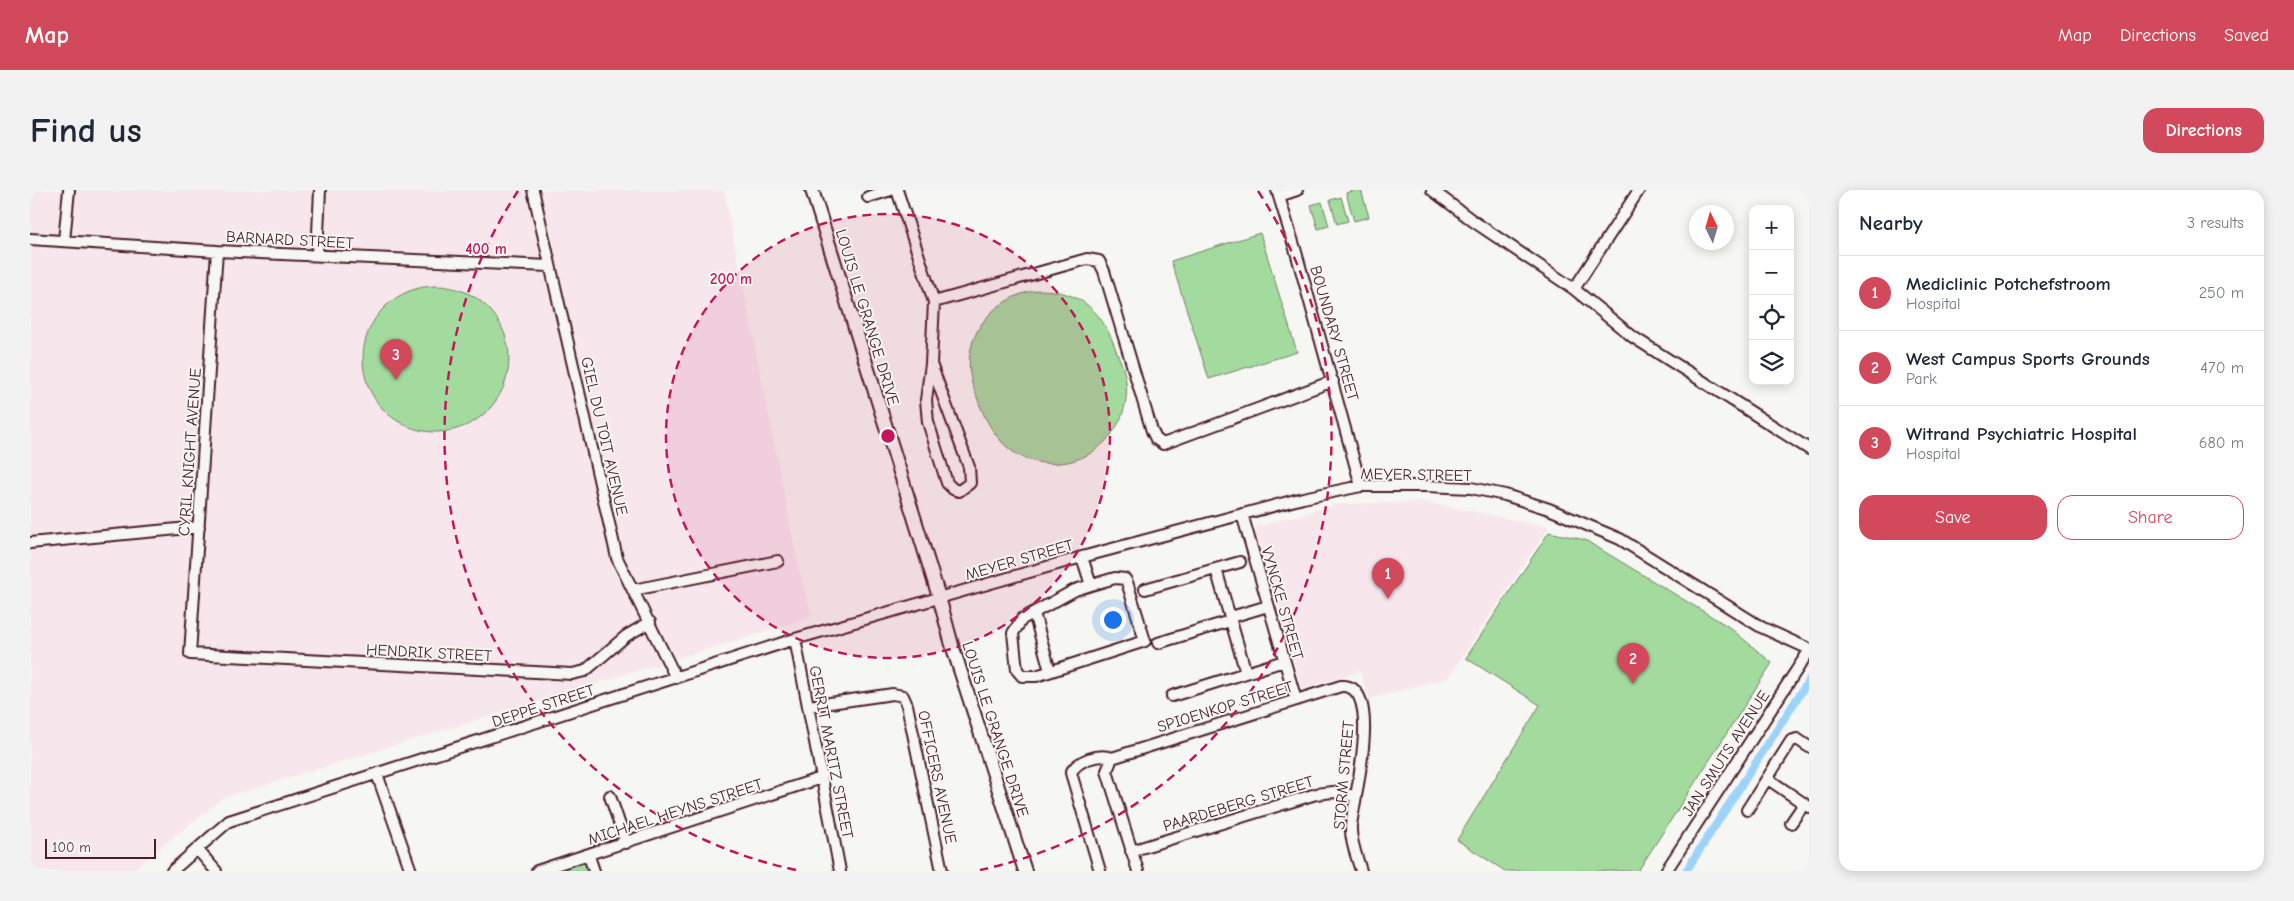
<!DOCTYPE html>
<html lang="en">
<head>
<meta charset="utf-8">
<style>
  :root { --surface:#fff; --page:#f2f2f3; --text:#1f2937; --muted:#747a83; --line:#e0e1e3; --accent:#d1495b }
  body { margin:0; font-family:"Comic Neue",sans-serif; background:var(--page); color:var(--text) }
  .controls { position:absolute; right:15px; top:15px; display:grid; overflow:hidden; border-radius:10px; box-shadow:0 2px 12px #0003 }
  .controls button { width:45px; height:45px; display:grid; place-items:center; padding:0; border:0; border-bottom:1px solid var(--line); background:var(--surface); color:var(--text); font:25px sans-serif }
  .compass { position:absolute; left:1659px; top:15px; width:45px; height:45px; border-radius:50%; background:var(--surface); box-shadow:0 2px 12px #0003; rotate:355deg }
  .scale { position:absolute; left:15px; bottom:12px; width:111px; box-sizing:border-box; padding-left:5px; border:2px solid #4a1f2b; border-top:0; font-size:14px; line-height:18px; white-space:nowrap; color:#4a1f2b; -webkit-text-stroke:4px #f6f6f2; paint-order:stroke }
  .you { position:absolute; left:1082px; top:429px; width:18px; height:18px; margin:-12px; border:4px solid #fff; border-radius:50%; background:#1a73e8; box-shadow:0 0 0 8px #1a73e833 }
  .badge { display:grid; place-items:center; width:32px; height:32px; border-radius:50%; background:var(--accent); color:#fff; font-size:16px; font-weight:700 }
  .pin { position:absolute; translate:-50% -41px; filter:drop-shadow(0 1px 2px #0008) }
  .pin::after { content:''; position:absolute; top:26px; width:18px; height:15px; background:inherit; clip-path:polygon(0 0,100% 0,50% 100%) }
  .list { margin:0; padding:0; list-style:none }
  h2 { display:flex; justify-content:space-between; align-items:center; height:65px; margin:0; padding:0 20px; font-size:21px }
  h2 small { font-size:16px; font-weight:400; color:var(--muted) }
  .list li { display:grid; grid-template-columns:32px 1fr auto; gap:15px; align-items:center; box-sizing:border-box; height:75px; padding:0 20px; border-top:1px solid var(--line) }
  .list b { display:block; font-size:19px; white-space:nowrap }
  .list p { margin:0; font-size:16px; white-space:nowrap; color:var(--muted) }
  .list em { font-size:16px; font-style:normal; color:var(--muted) }
  .actions { display:flex; gap:10px; padding:15px 20px }
  .actions a { flex:1; padding:11px 0; border:1px solid var(--accent); border-radius:15px; text-align:center; font-size:18px; color:var(--accent) }
  .actions .main { background:var(--accent); color:#fff }
  .icon { flex:none; width:28px; height:28px; fill:none; stroke:currentColor; stroke-width:2; stroke-linecap:round; stroke-linejoin:round }
  .map { position:relative; flex:none; width:1779px; height:681px; overflow:hidden; border-radius:15px }
  header { display:flex; align-items:center; gap:30px; box-sizing:border-box; height:70px; padding:0 25px; background:var(--accent); color:#fff }
  header strong { font-size:24px }
  nav { display:flex; gap:28px; margin-inline-start:auto; font-size:18px }
  .intro { display:flex; align-items:center; justify-content:space-between; box-sizing:border-box; height:120px; padding:0 30px }
  h1 { margin:0; font-size:35px }
  .button { padding:12px 22px; border-radius:15px; background:var(--accent); color:#fff; font-size:18px; font-weight:700 }
  main { display:flex; gap:30px; padding:0 30px }
  aside { flex:1; background:var(--surface); border-radius:15px; box-shadow:0 2px 12px #0003 }
  .map>svg:first-child { display:block }
  .built { fill:#f7e7ed }
  .green { fill:#a3db9f; stroke:#767d65 }
  .lines { fill:none; stroke-linecap:round; stroke-linejoin:round }
  .canal { stroke:#9dd2fb; stroke-width:8 }
  .minor-casing { stroke:#4a1f2b; stroke-width:14 }
  .major-casing { stroke:#4a1f2b; stroke-width:16 }
  .minor { stroke:#f6f6f2; stroke-width:10 }
  .major { stroke:#f6f6f2; stroke-width:12 }
  .ring { fill:none; stroke:#c2185b; stroke-width:2.5; stroke-dasharray:9 6 }
  .labels { text-anchor:middle; stroke-width:4; stroke-linejoin:round; paint-order:stroke }
  .street-label { font-size:16px; fill:#4a1f2b; stroke:#f6f6f2 }
  .centre { fill:#c2185b; stroke:#f6f6f2; stroke-width:2.5 }
  .ring-label { font-size:15px; text-anchor:middle; font-weight:bold; fill:#c2185b; stroke:#f6f6f2; stroke-width:4; stroke-linejoin:round; paint-order:stroke }
</style>
</head>
<body>
<header>
<strong>Map</strong>
<nav><a>Map</a><a>Directions</a><a>Saved</a></nav>
</header>
<div class="intro"><h1>Find us</h1><a class="button">Directions</a></div>
<main>
<div class="map">
<svg width="1779" height="681" viewBox="0 0 1779 681">
  <rect width="100%" height="100%" fill="#f6f6f2"/>
  <filter id="ink" filterUnits="userSpaceOnUse"><feTurbulence type="fractalNoise" baseFrequency=".02" numOctaves="2"/><feDisplacementMap in="SourceGraphic" scale="10" xChannelSelector="R" yChannelSelector="G"/><feConvolveMatrix kernelMatrix="1 2 1 2 8 2 1 2 1" color-interpolation-filters="sRGB"/></filter>
  <g filter="url(#ink)">
    <path class="built" d="M 0,0 L 694,0 L 769,380 L 782,427 L 193,608 L 101,681 L 0,681 Z
      M 1395,312 L 1519,337 L 1418,488 L 1339,509 L 1330,481 L 1272,499 L 1225,337 L 1308,314 Z"/>
    <path class="green" d="M 1326,0 L 1331,0 L 1339,27 L 1324,31 L 1316,3 Z
      M 1311,7 L 1318,31 L 1307,34 L 1300,10 Z
      M 1292,12 L 1299,36 L 1288,39 L 1281,15 Z
      M 1230,43 L 1267,162 L 1179,189 L 1141,71 Z
      M333 169a73 73 0 1 1 146 0a73 73 0 1 1-146 0Z
      M 1008,100 C 1053,100 1074,124 1087,163 C 1091,172 1095,182 1096,192 C 1101,232 1070,270 1030,273 C 987,277 963,250 949,213 C 946,203 941,194 940,184 C 934,140 967,106 1008,100 Z
      M 1519,342 L 1555,350 L 1699,437 L 1742,473 L 1608,681 L 1475,681 L 1427,650 L 1510,515 L 1436,468 Z
      M 565,668 L 569,681 L 523,681 Z"/>
    <g class="lines">
      <path class="canal" d="M 1656,681 L 1779,490"/>
      <defs>
        <path id="minor" d="M 503,0 L 587,368 L 646,488
          M 867,0 L 904,112 L 1057,69 L 1069,71 L 1074,81 L 1122,241 L 1126,249 L 1133,254 L 1303,191
          M 1247,0 L 1266,62 L 1331,296
          M 1402,0 L 1443,31 L 1544,99 L 1603,147 L 1779,259
          M 1249,6 L 1267,0
          M 838,7 L 861,0
          M 0,49 L 187,61 L 519,76
          M 34,51 L 39,0
          M 187,61 L 160,464 L 542,484 L 555,481 L 596,446 L 620,432
          M 287,65 L 290,0
          M 1544,99 L 1609,0
          M 901,174 L 939,277 L 940,293 L 929,301 L 923,299 L 917,293 L 898,232 L 896,210 L 901,174 L 904,112
          M 1212,324 L 1266,510
          M 0,353 L 169,337
          M 1052,367 L 1061,395 L 1045,400 L 992,429 L 983,443 L 987,480 L 992,486 L 1006,486 L 1115,451 L 1097,392 L 1095,389 L 1085,388 L 1061,395
          M 1186,379 L 1216,483
          M 1115,399 L 1210,372
          M 603,400 L 748,371
          M 1004,423 L 1020,481
          M 1201,427 L 1238,416
          M 765,449 L 810,681
          M 1128,453 L 1200,431
          M 1142,506 L 1254,471
          M 779,516 L 863,504 L 873,506 L 877,515 L 912,681
          M 1082,568 L 1311,496 C 1355,492 1323,613 1321,636 C 1320,651 1327,667 1331,681
          M 1082,568 L 1077,581 L 1108,681
          M 347,584 L 381,681
          M 1738,589 L 1779,617
          M 580,606 L 596,653
          M 1717,620 L 1761,551 L 1767,549 L 1779,557
          M 1761,633 L 1774,614
          M 167,659 L 186,681
          M 1101,661 L 1286,604 L 1303,602 L 1325,606
          M 559,666 L 564,681
          M 142,681 L 199,631 L 765,449 L 1052,367 L 1273,308 L 1331,296 L 1396,296 L 1441,298 L 1475,305 L 1519,319 L 1590,349 L 1731,437 L 1779,459
          M 507,681 L 791,588
          M 1070,681 L 1041,583 C 1047,570 1069,563 1082,568
          M 1636,681 L 1779,461"/>
        <path id="major" d="M 782,0 L 909,407 L 922,455 L 995,681"/>
      </defs>
      <use href="#minor" class="minor-casing"/>
      <use href="#major" class="major-casing"/>
      <use href="#minor" class="minor"/>
      <use href="#major" class="major"/>
    </g>
  </g>
  <circle cx="858" cy="246" r="222" fill="#c2185b" fill-opacity=".12"/>
  <g class="ring">
    <circle cx="858" cy="246" r="222"/>
    <path d="M766 680A444 444 0 0 1 488 1M1228 1A444 444 0 0 1 950 680"/>
  </g>
  <g class="labels">
    <g class="street-label">
      <text transform="translate(260 49) rotate(3)" y="6">BARNARD STREET</text>
      <text transform="translate(838 127) rotate(73)" y="6">LOUIS LE GRANGE DRIVE</text>
      <text transform="translate(1305 143) rotate(74)" y="6">BOUNDARY STREET</text>
      <text transform="translate(575 246) rotate(77)" y="6">GIEL DU TOIT AVENUE</text>
      <text transform="translate(159 262) rotate(-86)" y="6">CYRIL KNIGHT AVENUE</text>
      <text transform="translate(1386 284) rotate(1)" y="6">MEYER STREET</text>
      <text transform="translate(989 369) rotate(-16)" y="6">MEYER STREET</text>
      <text transform="translate(1253 413) rotate(74)" y="6">VYNCKE STREET</text>
      <text transform="translate(399 462) rotate(3)" y="6">HENDRIK STREET</text>
      <text transform="translate(513 515) rotate(-18)" y="6">DEPPE STREET</text>
      <text transform="translate(1195 516) rotate(-17)" y="6">SPIOENKOP STREET</text>
      <text transform="translate(966 539) rotate(72)" y="6">LOUIS LE GRANGE DRIVE</text>
      <text transform="translate(802 562) rotate(79)" y="6">GERRIT MARITZ STREET</text>
      <text transform="translate(1695 563) rotate(-57)" y="6">JAN SMUTS AVENUE</text>
      <text transform="translate(1313 585) rotate(-85)" y="6">STORM STREET</text>
      <text transform="translate(908 587) rotate(78)" y="6">OFFICERS AVENUE</text>
      <text transform="translate(1208 613) rotate(-17)" y="6">PAARDEBERG STREET</text>
      <text transform="translate(645 621) rotate(-18)" y="6">MICHAEL HEYNS STREET</text>
    </g>
  </g>
  <circle cx="858" cy="246" r="8" class="centre"/>
  <g class="ring-label">
    <text x="456" y="64">400 m</text>
    <text x="701" y="94">200 m</text>
  </g>
</svg>
<div class="controls">
<button>+</button>
<button>−</button>
<button><svg class="icon" aria-label="locate" viewBox="0 0 24 24"><circle cx="12" cy="12" r="6"/><path d="M12 2v4M12 18v4M2 12h4M18 12h4"/></svg></button>
<button><svg class="icon" aria-label="layers" viewBox="0 0 24 24"><path d="M12 4l9 5-9 5-9-5zM3 14l9 5 9-5"/></svg></button>
</div>
<svg class="compass" viewBox="-18 -18 36 36"><path d="M0-13l5 13h-10z" fill="#e53935"/><path d="M0 13l5-13h-10z" fill="#747a83"/></svg>
<div class="scale">100 m</div>
<div class="you"></div>
<div class="pin badge" style="left:1358px;top:409px">1</div>
<div class="pin badge" style="left:1603px;top:494px">2</div>
<div class="pin badge" style="left:366px;top:190px">3</div>
</div>
<aside>
<h2>Nearby<small>3 results</small></h2>
<ul class="list">
<li><span class="badge">1</span><div><b>Mediclinic Potchefstroom</b><p>Hospital</p></div><em>250 m</em></li>
<li><span class="badge">2</span><div><b>West Campus Sports Grounds</b><p>Park</p></div><em>470 m</em></li>
<li><span class="badge">3</span><div><b>Witrand Psychiatric Hospital</b><p>Hospital</p></div><em>680 m</em></li>
</ul>
<div class="actions"><a class="main">Save</a><a>Share</a></div>
</aside>
</main>
</body>
</html>
